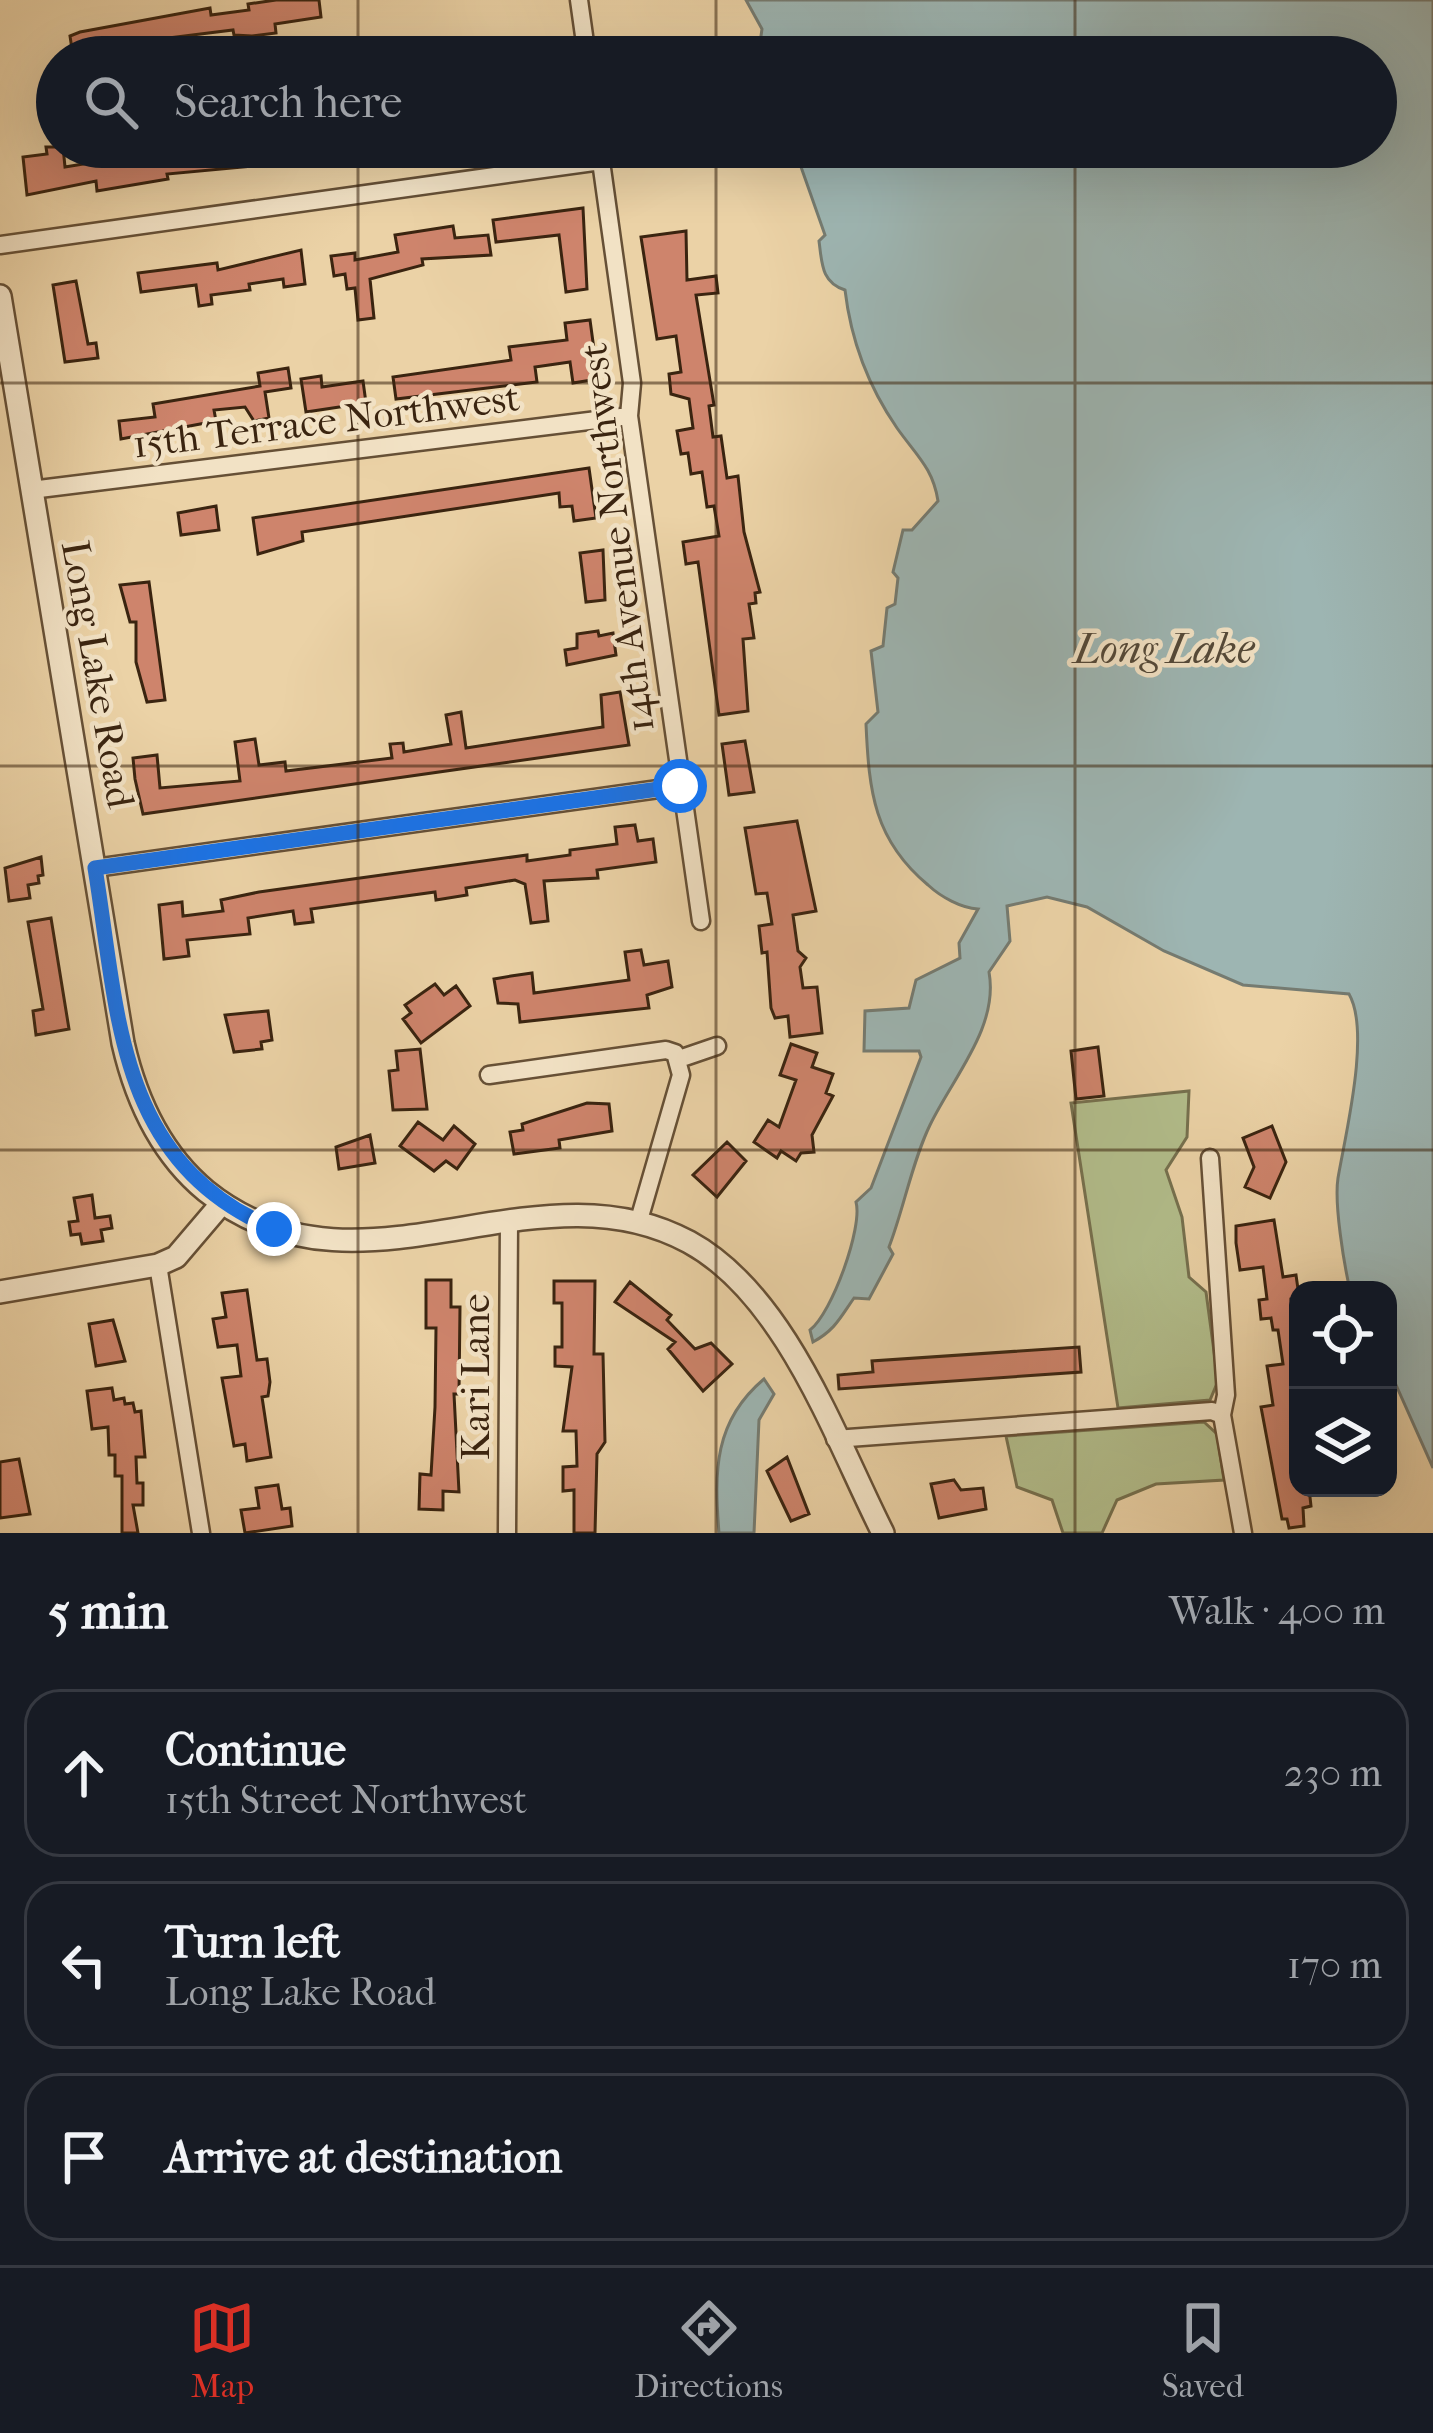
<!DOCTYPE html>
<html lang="en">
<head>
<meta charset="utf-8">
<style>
  :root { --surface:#171b24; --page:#242831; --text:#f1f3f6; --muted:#9ea1a6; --line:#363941; --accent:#d93025 }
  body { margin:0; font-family:"IM FELL French Canon",serif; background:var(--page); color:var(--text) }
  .controls { position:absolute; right:36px; bottom:36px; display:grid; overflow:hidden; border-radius:24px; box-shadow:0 12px 48px #0002 }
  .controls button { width:108px; height:108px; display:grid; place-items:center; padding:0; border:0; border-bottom:3px solid var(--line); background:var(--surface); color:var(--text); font:60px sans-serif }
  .stop { position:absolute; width:36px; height:36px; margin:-27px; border:9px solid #1a73e8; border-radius:50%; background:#fff }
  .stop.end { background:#1a73e8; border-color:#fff; box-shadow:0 3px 12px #0008 }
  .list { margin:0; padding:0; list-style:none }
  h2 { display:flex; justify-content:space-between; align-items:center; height:156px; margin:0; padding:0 48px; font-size:51px }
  h2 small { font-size:39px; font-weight:400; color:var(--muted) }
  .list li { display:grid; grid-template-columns:78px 1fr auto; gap:36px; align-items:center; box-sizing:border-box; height:168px; margin:0 24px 24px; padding:0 24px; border:3px solid var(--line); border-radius:36px }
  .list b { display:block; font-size:45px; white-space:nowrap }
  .list p { margin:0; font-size:39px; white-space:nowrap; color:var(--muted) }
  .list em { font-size:39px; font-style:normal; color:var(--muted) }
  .icon { flex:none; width:66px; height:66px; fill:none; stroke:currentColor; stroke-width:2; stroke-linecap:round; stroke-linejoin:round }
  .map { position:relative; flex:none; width:1433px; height:1533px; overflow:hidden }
  .search { position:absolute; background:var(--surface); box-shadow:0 12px 48px #0002; left:36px; right:36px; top:36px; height:132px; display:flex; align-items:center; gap:30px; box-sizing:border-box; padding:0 42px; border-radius:66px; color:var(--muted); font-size:45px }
  .sheet { height:732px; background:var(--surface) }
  nav { display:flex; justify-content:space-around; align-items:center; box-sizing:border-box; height:168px; border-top:3px solid var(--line); background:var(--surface); font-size:33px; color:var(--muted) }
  nav a { display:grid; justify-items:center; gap:6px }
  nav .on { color:var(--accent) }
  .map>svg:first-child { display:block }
  .green { fill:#b2bd8b; stroke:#76704e; stroke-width:3 }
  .water { fill:#9db5b2; stroke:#757b71; stroke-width:3 }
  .building { fill:#ce846c; stroke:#3a2410; stroke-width:3 }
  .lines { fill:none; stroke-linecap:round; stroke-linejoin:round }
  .minor-casing { stroke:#665036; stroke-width:21 }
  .tertiary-casing { stroke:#665036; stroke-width:26 }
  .minor { stroke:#f2e2c5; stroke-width:16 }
  .tertiary { stroke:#f2e2c5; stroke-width:21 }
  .route { stroke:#1a73e8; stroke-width:15 }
  .grid { fill:none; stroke:#3a2410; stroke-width:3; stroke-opacity:0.55 }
  .labels { text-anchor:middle; stroke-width:9; stroke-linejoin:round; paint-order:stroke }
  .street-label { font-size:39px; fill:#3a2410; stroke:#f2e2c5 }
  .water-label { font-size:42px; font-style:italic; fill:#534838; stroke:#f2e2c5 }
</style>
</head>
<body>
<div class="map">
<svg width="1433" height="1533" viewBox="0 0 1433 1533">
  <rect width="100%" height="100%" fill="#ebd2a6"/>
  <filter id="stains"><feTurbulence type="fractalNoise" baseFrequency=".00167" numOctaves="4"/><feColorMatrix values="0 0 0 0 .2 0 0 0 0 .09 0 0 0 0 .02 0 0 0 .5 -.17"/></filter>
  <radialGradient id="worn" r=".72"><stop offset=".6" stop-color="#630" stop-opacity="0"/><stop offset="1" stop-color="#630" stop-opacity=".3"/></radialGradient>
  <path class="green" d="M 1189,1091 L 1187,1137 L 1166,1170 L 1182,1217 L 1189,1277 L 1206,1292 L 1218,1381 L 1210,1400 L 1118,1408 L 1071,1103 Z
    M 1204,1422 L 1217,1434 L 1224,1480 L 1156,1484 L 1117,1500 L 1102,1533 L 1063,1533 L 1052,1500 L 1017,1487 L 1006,1436 Z"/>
  <path class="water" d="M 746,0 L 1433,0 L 1433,1468 L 1388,1367 L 1388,1290 L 1350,1290 C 1344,1264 1334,1204 1338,1178 C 1345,1136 1371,1032 1349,994 L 1243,985 L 1164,951 L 1087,907 L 1047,897 L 1007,906 L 1010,941 L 989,972 C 999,1027 953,1077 930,1125 C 912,1162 904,1208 889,1247 L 893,1254 L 869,1299 L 854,1298 C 840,1318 835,1330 813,1342 L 810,1330 C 832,1313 863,1227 856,1202 L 871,1188 L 921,1057 L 919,1051 L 864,1051 L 865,1011 L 909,1008 L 916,980 L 960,958 L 959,943 L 978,909 C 961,908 941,897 928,885 C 874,840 869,792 866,724 L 878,712 L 871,651 L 883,646 L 887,608 L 895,604 L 898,578 L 893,572 L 903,530 L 912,530 L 938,501 C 933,468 916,455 897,428 C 868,386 851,341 845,290 C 821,282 822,263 819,241 L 825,235 L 794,147 L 1376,147 L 1376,57 L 758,57 L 762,29 Z
    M 764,1379 L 774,1394 L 759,1420 L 754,1533 L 719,1533 C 714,1471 714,1421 764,1379 Z"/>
  <path class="building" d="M 276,0 L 319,0 L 321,17 L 275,24 L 276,33 L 252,36 L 234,35 L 233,30 L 168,38 L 171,57 L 153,57 L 152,46 L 73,56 L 70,36 L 80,32 L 210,8 L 211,15 L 249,10 L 248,4 Z
    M 46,147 L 63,147 L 65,167 L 187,147 L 188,156 L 284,147 L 286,163 L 167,174 L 168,179 L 97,191 L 96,181 L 27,195 L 23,157 L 47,154 Z
    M 583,208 L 587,289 L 566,292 L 559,235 L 496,242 L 493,220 Z
    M 453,226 L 455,238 L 488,235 L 491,255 L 422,259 L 423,265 L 370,279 L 374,318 L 358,320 L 355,288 L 347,289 L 345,274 L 334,276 L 331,256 L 355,253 L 355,260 L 398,252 L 395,235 Z
    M 686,231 L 687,280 L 716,276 L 718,293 L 696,295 L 714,405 L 709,406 L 713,437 L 721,436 L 727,478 L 738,476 L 744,532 L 760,592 L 755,593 L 756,603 L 749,604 L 754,638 L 743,639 L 748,711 L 719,715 L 698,562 L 686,564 L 683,542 L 719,536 L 714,506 L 707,507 L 702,472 L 691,474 L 688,453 L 681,454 L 677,431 L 693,428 L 689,399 L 671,394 L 669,374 L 681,372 L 676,336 L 657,339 L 641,237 Z
    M 301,250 L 305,284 L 284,287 L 283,279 L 249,284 L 250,290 L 211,295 L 212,304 L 199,306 L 196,285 L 141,292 L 138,273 L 217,263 L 218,270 Z
    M 76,281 L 88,344 L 96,343 L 98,358 L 65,362 L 53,285 Z
    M 590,320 L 598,379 L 573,383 L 570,362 L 535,367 L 537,382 L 396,399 L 393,377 L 511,360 L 509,347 L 567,340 L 565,323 Z
    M 288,368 L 291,388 L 265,392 L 269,418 L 254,421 L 245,407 L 214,410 L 216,421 L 121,439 L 119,421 L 155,417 L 153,404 L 260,386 L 258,373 Z
    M 321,376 L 322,387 L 363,381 L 366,403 L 306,412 L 301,379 Z
    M 589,468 L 596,518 L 574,521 L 572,506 L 560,507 L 559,493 L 302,532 L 303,541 L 258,554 L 253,518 Z
    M 216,506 L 219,530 L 181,535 L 178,513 Z
    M 603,550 L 605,600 L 586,602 L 580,553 Z
    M 149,582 L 165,700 L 147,702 L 136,662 L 136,622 L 130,622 L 120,585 Z
    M 598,631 L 599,636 L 613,633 L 616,655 L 567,665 L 565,650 L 577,648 L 577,634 Z
    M 620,692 L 629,745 L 143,814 L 135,779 L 133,758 L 157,755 L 160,788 L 240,781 L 235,742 L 255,739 L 259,765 L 285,762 L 286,771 L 392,758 L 390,744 L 403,743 L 404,752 L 451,744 L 446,715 L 461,712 L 466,748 L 603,727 L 601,695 Z
    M 745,741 L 754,792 L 729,795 L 722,744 Z
    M 797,821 L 816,911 L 793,915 L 798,951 L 806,958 L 800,967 L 803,988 L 817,987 L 822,1033 L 790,1037 L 788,1016 L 775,1018 L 771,1008 L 767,952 L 762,953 L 759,926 L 772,924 L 767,893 L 756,894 L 745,828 Z
    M 635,825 L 638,841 L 653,839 L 656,862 L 597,870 L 598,878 L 544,881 L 548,921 L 531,923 L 525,884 L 515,880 L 466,888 L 467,895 L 436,900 L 435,892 L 311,909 L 313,922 L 295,924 L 293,911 L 248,918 L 250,934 L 187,940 L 189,956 L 164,959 L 159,905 L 182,902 L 183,916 L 223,911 L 221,900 L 259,892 L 527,855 L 527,861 L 570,855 L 570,850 L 617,844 L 615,827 Z
    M 41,857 L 43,875 L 38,876 L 39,883 L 28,885 L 30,898 L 9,901 L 5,868 Z
    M 51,918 L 69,1029 L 36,1035 L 33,1011 L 43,1009 L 28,922 Z
    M 641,950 L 644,965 L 668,961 L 672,987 L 647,995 L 649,1008 L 520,1022 L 518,1004 L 498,1003 L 494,979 L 511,976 L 532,973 L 534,993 L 629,980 L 625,952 Z
    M 435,984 L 444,995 L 456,986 L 470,1006 L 421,1043 L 403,1019 L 411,1013 L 405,1005 Z
    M 268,1011 L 272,1040 L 261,1042 L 262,1049 L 234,1052 L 225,1015 Z
    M 791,1044 L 817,1053 L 812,1067 L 833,1074 L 826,1093 L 833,1096 L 812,1135 L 814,1152 L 801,1153 L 796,1161 L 781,1151 L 777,1158 L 754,1142 L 768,1120 L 779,1127 L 796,1080 L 780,1075 Z
    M 1098,1047 L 1104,1096 L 1076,1099 L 1071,1051 Z
    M 420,1049 L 427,1109 L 393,1110 L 389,1071 L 398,1070 L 396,1051 Z
    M 587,1103 L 609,1104 L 612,1131 L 559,1140 L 560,1148 L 514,1154 L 510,1132 L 523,1130 L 522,1124 Z
    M 418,1122 L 443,1140 L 454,1126 L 475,1144 L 457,1169 L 446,1161 L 434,1171 L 400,1146 Z
    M 1272,1126 L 1286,1162 L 1270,1198 L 1245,1187 L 1254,1167 L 1243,1138 Z
    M 370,1135 L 375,1163 L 339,1169 L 336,1147 Z
    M 727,1142 L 746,1161 L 717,1197 L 693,1175 Z
    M 92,1195 L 95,1218 L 110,1216 L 112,1228 L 101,1230 L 103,1241 L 82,1244 L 80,1234 L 71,1235 L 69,1222 L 78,1221 L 74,1198 Z
    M 1274,1220 L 1283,1277 L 1296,1275 L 1298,1289 L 1298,1298 L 1291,1299 L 1298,1336 L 1298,1452 L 1294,1453 L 1298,1488 L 1309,1488 L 1311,1506 L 1303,1508 L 1304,1526 L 1289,1528 L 1287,1519 L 1282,1519 L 1261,1407 L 1273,1405 L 1267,1366 L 1283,1364 L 1278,1330 L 1273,1330 L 1271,1318 L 1261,1319 L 1259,1300 L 1267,1299 L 1263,1267 L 1240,1270 L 1236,1243 L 1236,1226 Z
    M 426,1280 L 451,1280 L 451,1307 L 460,1307 L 459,1394 L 454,1394 L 459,1492 L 443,1491 L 443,1510 L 419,1509 L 420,1474 L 431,1475 L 435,1407 L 436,1328 L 426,1328 Z
    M 554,1281 L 595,1281 L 594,1354 L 603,1354 L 605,1442 L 597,1454 L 595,1533 L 574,1533 L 574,1490 L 563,1491 L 563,1467 L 577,1466 L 576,1431 L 563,1431 L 572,1367 L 555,1366 L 555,1347 L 562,1347 L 562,1303 L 554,1303 Z
    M 630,1282 L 671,1315 L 667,1320 L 695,1349 L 711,1343 L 732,1364 L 703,1391 L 668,1349 L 675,1342 L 615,1302 Z
    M 247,1290 L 257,1360 L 267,1359 L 270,1382 L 268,1396 L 262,1397 L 271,1457 L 247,1461 L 245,1444 L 234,1446 L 222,1378 L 241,1376 L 237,1345 L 218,1347 L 213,1319 L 226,1317 L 222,1293 Z
    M 113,1320 L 125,1361 L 96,1366 L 89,1324 Z
    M 1079,1347 L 1081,1372 L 839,1389 L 838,1375 L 873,1372 L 872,1361 Z
    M 112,1388 L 114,1400 L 124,1398 L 125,1404 L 133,1403 L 135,1412 L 141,1411 L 145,1457 L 136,1457 L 137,1483 L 143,1483 L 143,1505 L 133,1505 L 138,1533 L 122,1533 L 122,1476 L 115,1476 L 115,1455 L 109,1455 L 108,1427 L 92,1429 L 87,1391 Z
    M 787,1457 L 809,1514 L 791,1521 L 767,1471 Z
    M 19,1459 L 30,1514 L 0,1518 L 0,1462 Z
    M 954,1480 L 961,1490 L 983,1488 L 986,1509 L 939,1518 L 931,1484 Z
    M 278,1485 L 282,1509 L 290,1508 L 292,1526 L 245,1533 L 241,1510 L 259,1508 L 256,1488 Z"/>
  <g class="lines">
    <defs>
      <path id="minor" d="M 579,0 L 587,57
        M 599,147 L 632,383 L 629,416 L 701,921
        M 0,245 L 601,161
        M 31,490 L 629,416
        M 95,868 L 680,786
        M 679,1059 L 717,1046
        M 489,1075 L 666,1050 L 675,1053 L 681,1075 L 639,1220
        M 1210,1158 L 1226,1395 L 1222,1415 L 1243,1533
        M 158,1265 L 201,1533
        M 835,1439 L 1212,1411 L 1222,1415
        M 507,1533 L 509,1222"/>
      <path id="tertiary" d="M 0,296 L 123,1043 C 136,1100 160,1153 206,1191 C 359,1314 533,1157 689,1242 C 786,1295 835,1438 883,1533
        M 0,1292 L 158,1265 L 176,1257 L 222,1203"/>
    </defs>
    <use href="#minor" class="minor-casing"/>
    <use href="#tertiary" class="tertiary-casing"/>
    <use href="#minor" class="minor"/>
    <use href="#tertiary" class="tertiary"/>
  </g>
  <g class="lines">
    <path class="route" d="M 274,1229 C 116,1161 119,1015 95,868 L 680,786"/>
  </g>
  <path class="grid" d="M 358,0 L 358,57M 716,0 L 716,57M 1075,0 L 1075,57M 358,147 L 358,1533M 716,147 L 716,1533M 1075,147 L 1075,1533M 0,383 L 1433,383M 0,766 L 1433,766M 0,1150 L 1433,1150"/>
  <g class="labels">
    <g class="street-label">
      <text transform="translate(326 420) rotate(-7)" y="14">15th Terrace Northwest</text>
      <text transform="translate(616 538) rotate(-97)" y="14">14th Avenue Northwest</text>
      <text transform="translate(99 674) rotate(80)" y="14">Long Lake Road</text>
      <text transform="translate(475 1377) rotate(-90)" y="14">Kari Lane</text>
    </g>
    <g class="water-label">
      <text x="1164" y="663">Long Lake</text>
    </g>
  </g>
  <rect width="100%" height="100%" filter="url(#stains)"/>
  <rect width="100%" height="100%" fill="url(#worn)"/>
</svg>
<div class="controls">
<button><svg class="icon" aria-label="locate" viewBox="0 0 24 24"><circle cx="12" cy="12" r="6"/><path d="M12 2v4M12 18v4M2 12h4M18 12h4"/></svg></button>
<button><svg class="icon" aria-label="layers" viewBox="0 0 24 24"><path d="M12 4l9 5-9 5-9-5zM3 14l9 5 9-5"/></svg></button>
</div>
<div class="stop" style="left:680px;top:786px"></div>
<div class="stop end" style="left:274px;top:1229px"></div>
<div class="search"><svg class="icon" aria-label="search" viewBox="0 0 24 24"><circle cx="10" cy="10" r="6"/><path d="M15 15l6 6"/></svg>Search here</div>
</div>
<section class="sheet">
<h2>5 min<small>Walk · 400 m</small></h2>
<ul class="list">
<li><svg class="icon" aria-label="ahead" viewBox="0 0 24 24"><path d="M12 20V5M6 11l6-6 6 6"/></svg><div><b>Continue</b><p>15th Street Northwest</p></div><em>230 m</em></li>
<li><svg class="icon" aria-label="left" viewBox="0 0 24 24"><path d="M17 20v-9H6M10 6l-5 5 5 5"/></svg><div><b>Turn left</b><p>Long Lake Road</p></div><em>170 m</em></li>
<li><svg class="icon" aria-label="arrive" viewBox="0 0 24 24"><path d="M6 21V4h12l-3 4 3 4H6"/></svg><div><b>Arrive at destination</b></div></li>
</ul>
</section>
<nav>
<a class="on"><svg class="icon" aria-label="map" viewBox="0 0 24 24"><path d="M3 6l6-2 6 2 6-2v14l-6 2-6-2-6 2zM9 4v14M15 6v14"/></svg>Map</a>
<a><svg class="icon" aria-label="directions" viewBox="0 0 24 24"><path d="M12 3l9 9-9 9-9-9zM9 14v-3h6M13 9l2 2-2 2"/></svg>Directions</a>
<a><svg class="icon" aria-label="saved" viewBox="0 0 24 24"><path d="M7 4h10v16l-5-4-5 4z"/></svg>Saved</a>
</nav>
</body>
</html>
